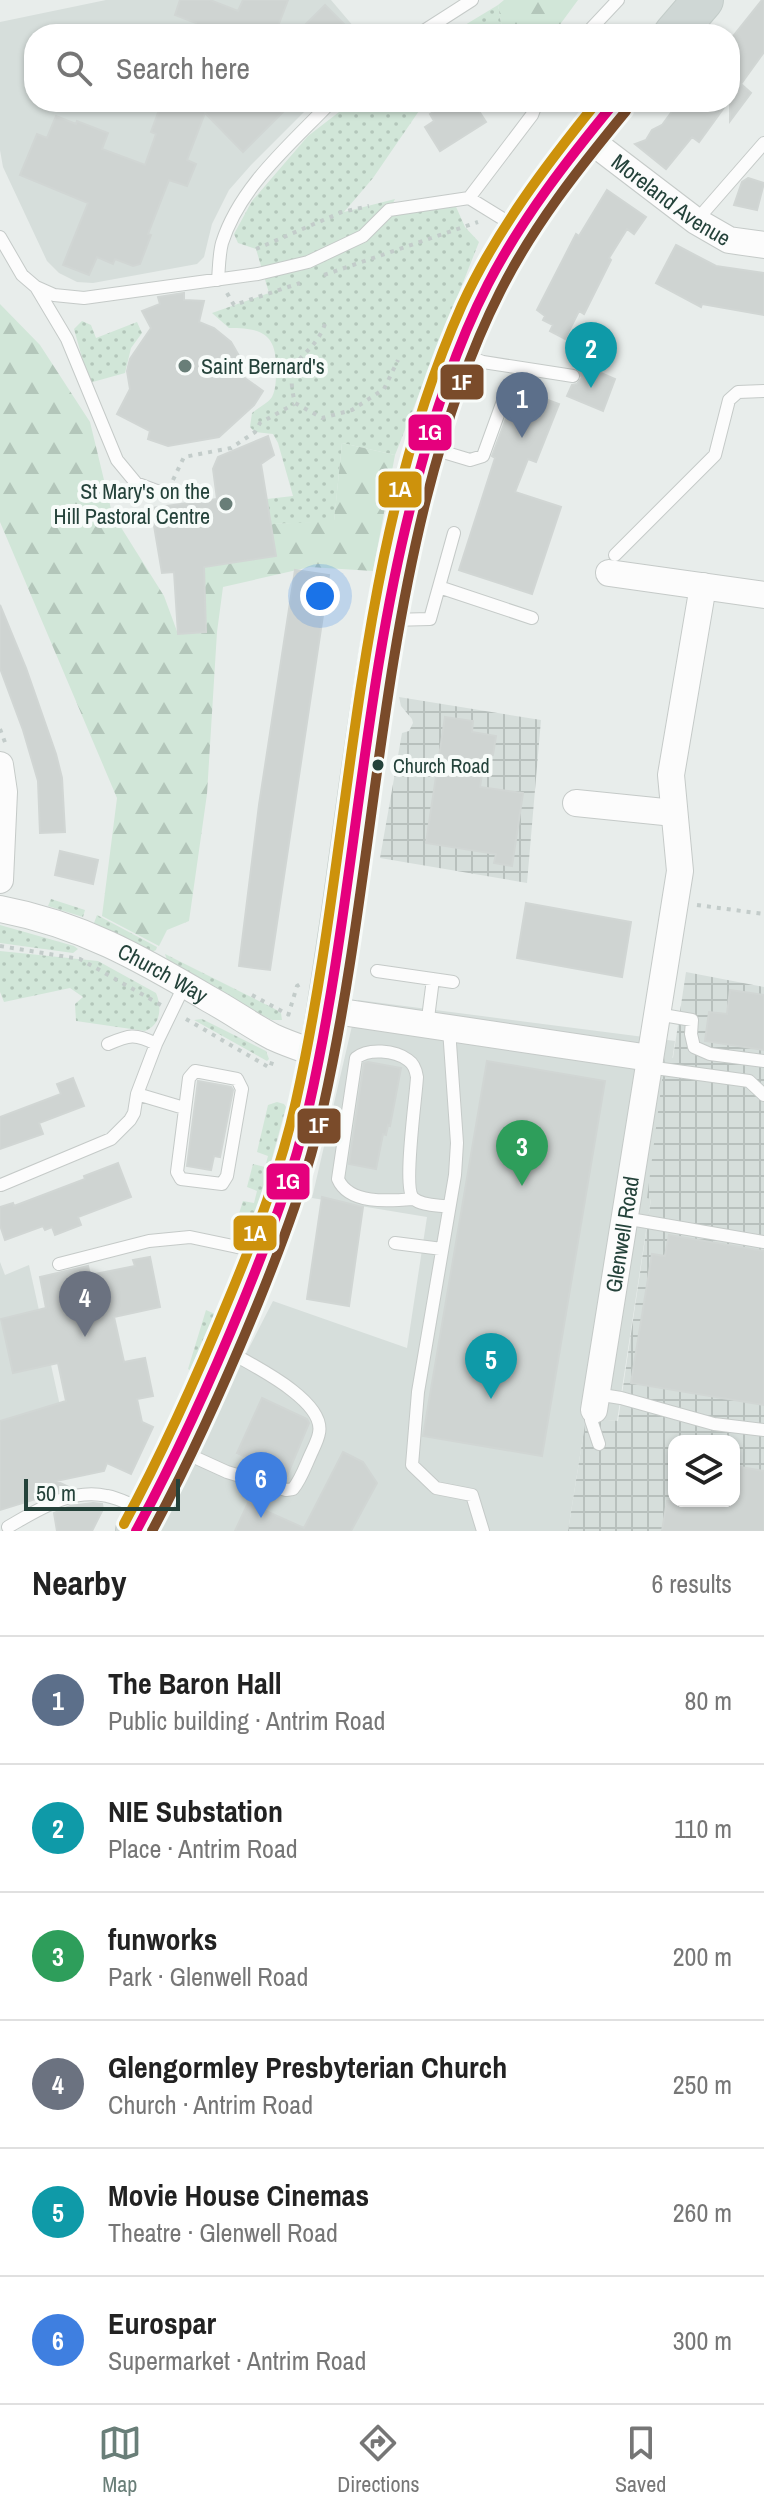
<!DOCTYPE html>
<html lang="en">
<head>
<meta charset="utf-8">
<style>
  :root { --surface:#fff; --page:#f6f6f6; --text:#222; --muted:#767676; --line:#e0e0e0; --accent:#697e78 }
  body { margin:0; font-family:"Archivo Narrow",sans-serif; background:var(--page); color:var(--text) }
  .controls { position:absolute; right:24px; bottom:24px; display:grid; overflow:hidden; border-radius:16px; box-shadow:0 2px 6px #0004 }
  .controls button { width:72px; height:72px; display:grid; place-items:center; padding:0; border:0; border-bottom:2px solid var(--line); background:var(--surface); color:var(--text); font:40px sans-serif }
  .scale { position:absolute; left:24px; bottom:20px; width:156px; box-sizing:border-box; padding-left:8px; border:4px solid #24423a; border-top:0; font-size:22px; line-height:28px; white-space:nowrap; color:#24423a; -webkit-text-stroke:6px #f7fbf9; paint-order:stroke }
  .you { position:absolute; left:320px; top:596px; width:28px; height:28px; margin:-20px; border:6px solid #fff; border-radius:50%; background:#1a73e8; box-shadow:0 0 0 12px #1a73e833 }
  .badge { display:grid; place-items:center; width:52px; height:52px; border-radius:50%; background:var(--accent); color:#fff; font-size:26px; font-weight:700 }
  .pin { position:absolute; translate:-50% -66px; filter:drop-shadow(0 2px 4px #0008) }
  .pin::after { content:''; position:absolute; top:42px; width:28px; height:24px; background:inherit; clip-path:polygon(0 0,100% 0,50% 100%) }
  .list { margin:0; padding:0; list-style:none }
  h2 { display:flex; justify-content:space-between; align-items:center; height:104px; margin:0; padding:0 32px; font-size:34px }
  h2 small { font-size:26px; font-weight:400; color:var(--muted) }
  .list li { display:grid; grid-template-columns:52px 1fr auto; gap:24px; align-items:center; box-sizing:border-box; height:128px; padding:0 32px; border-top:2px solid var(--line) }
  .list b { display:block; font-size:30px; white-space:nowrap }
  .list p { margin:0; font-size:26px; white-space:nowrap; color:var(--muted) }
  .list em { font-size:26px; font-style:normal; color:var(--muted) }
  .icon { flex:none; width:44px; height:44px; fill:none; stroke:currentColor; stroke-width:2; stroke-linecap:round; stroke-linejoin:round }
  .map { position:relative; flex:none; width:764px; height:1531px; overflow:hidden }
  .search { position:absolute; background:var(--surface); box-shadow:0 2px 6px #0004; left:24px; right:24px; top:24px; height:88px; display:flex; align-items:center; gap:20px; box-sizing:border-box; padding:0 28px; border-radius:32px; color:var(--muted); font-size:30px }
  .sheet { height:872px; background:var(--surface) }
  nav { display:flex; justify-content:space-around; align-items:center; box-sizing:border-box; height:112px; border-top:2px solid var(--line); background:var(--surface); font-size:22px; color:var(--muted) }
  nav a { display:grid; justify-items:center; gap:4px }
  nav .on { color:var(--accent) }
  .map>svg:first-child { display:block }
  .built { fill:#d6dedb }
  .industrial { fill:url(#industrial-grid); fill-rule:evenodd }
  .grass { fill:url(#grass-dots) }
  .forest { fill:url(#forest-firs) }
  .building { fill:#cfd4d2; stroke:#d1d6d4; stroke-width:2 }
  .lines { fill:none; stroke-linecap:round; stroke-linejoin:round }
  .lane-casing { stroke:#c5cac8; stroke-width:14 }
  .street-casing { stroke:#c5cac8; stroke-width:28 }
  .primary-casing { stroke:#c3ccc9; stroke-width:42 }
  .path { stroke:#c3ccca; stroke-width:4; stroke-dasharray:4 6; stroke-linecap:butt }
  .lane { stroke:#fcfcfc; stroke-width:12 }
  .street { stroke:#fcfcfc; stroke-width:26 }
  .primary { stroke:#cfd7d5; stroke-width:40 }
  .bus-1-casing { stroke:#f7fbf9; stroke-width:16 }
  .bus-2-casing { stroke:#f7fbf9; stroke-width:16 }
  .bus-3-casing { stroke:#f7fbf9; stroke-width:16 }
  .bus-1 { stroke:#e5007d; stroke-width:10 }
  .bus-2 { stroke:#7a4b2a; stroke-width:10 }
  .bus-3 { stroke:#cd920c; stroke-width:10 }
  .poi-dot { fill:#697e78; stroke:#f7fbf9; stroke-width:3 }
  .bus-dot { fill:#24423a; stroke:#f7fbf9; stroke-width:3 }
  .labels { text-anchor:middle; stroke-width:8; stroke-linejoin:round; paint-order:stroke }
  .bus-label { font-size:20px; fill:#24423a; stroke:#f7fbf9; text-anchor:start }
  .street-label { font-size:22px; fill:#24423a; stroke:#f7fbf9 }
  .poi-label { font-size:22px; fill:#24423a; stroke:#f7fbf9; text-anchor:start }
  .line-badge { stroke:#f7fbf9; stroke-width:3 }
  .badge-label { font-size:22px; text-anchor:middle; font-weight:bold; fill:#fff }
</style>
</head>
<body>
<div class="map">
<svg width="764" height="1531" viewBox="0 0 764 1531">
  <defs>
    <pattern id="industrial-grid" width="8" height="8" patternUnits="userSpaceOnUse" patternTransform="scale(2)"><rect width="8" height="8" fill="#d6dedb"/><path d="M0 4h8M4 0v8" fill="none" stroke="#b8c0bd"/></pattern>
    <pattern id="grass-dots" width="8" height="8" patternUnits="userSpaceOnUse" patternTransform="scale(2)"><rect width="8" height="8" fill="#d1e6d8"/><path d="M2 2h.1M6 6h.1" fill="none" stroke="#b3c6ba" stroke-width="1.8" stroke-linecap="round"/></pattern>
    <pattern id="forest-firs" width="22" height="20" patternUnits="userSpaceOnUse" patternTransform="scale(2)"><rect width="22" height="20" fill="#d1e6d8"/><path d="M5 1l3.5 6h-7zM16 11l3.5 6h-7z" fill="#b3c6ba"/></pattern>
  </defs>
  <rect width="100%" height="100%" fill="#e8edeb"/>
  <path class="built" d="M 106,0 L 331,0 L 360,34 L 34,34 L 34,102 L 314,102 L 251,165 L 229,190 L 212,224 L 204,257 L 197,264 L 93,283 L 77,282 L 59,273 L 47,261 L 3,167 L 0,150 L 0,22 Z
    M 358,1000 L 675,1041 L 617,1421 L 586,1418 L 568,1531 L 155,1531 L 273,1301 L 407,1348 L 427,1217 L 312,1198 Z
    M 0,1262 L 5,1275 L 29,1265 L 68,1442 L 0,1466 Z"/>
  <path class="industrial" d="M 399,697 L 541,720 L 527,883 L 380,858 L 402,733 L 409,731 L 413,723 L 412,719 L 401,706 Z
    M 686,972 L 764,987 L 764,1531 L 568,1531 L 586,1418 L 618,1421 L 651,1199 L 647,1198 L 665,1057 L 673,1058 ZM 674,1441 L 734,1441 L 734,1501 L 674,1501 Z"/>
  <path class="grass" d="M 498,5 L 503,34 L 450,34 Z
    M 352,102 L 428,102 L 421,108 L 373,178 L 344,212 L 395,199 L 390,209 L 453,200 L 465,227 L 479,242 L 395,455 L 342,443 L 334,522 L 271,524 L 267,499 L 293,496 L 278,443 L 273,434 L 255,432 L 250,427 L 252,413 C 258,408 268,403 272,397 C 276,389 276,379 276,371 C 277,335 264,328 229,328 L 212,313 L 269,293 L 256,249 L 238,243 L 234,234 L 252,201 L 308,136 Z
    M 82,321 L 91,325 L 96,338 L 137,322 L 142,333 L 131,348 L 125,373 L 89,383 L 74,329 Z
    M 51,899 L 85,910 L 83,917 L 48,906 Z
    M 97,915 L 157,947 L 156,950 L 152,952 L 101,928 L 94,923 Z
    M 0,925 L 74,946 L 78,949 L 73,953 L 0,943 Z
    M 0,951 L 98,961 L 156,993 C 162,1007 161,1025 145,1031 L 76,1021 L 75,1004 L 83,997 L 70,988 L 4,1002 L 0,992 Z
    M 165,954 L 275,1009 L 281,1013 L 282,1020 L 272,1020 L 262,1015 L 167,960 Z
    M 202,1019 L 266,1051 L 269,1059 L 267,1061 L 194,1020 Z
    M 277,1102 L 284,1104 L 286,1107 L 265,1184 L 251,1224 L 249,1226 L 236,1223 L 243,1201 L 254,1203 L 257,1191 L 247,1187 L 253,1164 L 265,1167 L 268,1156 L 257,1152 L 268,1105 Z
    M 206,1310 L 215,1314 L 190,1370 L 188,1369 Z"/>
  <path class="forest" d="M 504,0 L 578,0 L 553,34 L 503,34 L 498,5 Z
    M 0,304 L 40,345 L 90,422 L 112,513 L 164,596 L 178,634 L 202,567 L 275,556 L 271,524 L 334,521 L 342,443 L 395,455 L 373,571 L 310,567 L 223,587 L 217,632 L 207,794 L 189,921 L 167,930 L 159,946 L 102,916 L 117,798 L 0,522 Z"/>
  <path class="building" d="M 180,0 L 210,0 L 238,11 L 243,0 L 288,0 L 275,34 L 192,34 L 196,23 L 175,15 Z
    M 762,0 L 764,0 L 764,52 L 741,84 L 751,93 L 730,121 L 730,40 Z
    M 325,5 L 354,34 L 296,34 Z
    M 162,102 L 293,102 L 243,152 L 205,113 L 187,160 L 196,164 L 187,186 L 169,180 L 148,234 L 151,235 L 140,264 L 133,266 L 115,259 L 113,264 L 97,257 L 89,275 L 63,265 L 88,203 L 20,175 L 37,134 L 47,138 L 56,116 L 76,124 L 77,121 L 108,133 L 102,149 L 145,165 L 156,134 L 151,132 Z
    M 449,102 L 473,102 L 486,122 L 440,151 L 425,127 L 434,121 L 430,114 Z
    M 679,102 L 728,102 L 699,142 L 692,137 L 666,169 L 635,144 L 646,140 L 652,130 L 662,125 Z
    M 748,178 L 764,183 L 757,210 L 734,205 L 742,182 Z
    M 607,190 L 646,217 L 634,234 L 627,229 L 609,258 L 611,260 L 584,314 L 579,311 L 565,339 L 550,331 L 553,325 L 543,320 L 545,316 L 537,310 L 576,234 L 579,236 Z
    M 676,245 L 716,266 L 764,273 L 764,315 L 702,304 L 701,307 L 656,283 Z
    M 184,293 L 184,300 L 204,301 L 199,322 L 214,328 L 231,342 L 242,361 L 242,376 L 263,391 L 254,405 L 219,437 L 168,446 L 148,439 L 150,431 L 117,414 L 130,389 L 127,371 L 130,359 L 151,328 L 142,311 L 160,304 L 158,297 Z
    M 580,364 L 615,379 L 603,411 L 567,396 L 572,385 L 577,384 L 582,378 L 578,369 Z
    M 537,396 L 559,404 L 536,462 L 528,459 L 515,492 L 561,507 L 532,594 L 459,570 L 495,458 L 492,456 L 510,408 L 530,416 Z
    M 268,436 L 274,455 L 261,464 L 276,556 L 204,567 L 206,632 L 178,634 L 174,572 L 162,573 L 151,508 L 217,499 L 213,469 L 218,457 Z
    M 295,570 L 329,575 L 270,970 L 239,966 L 259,805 Z
    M 0,605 L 26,668 L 56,754 L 62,778 L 65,832 L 40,833 L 38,781 L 23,730 L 0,668 Z
    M 445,717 L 473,721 L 472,732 L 496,736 L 493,755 L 485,754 L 480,787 L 523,793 L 512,866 L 494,863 L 496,854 L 426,843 Z
    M 60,851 L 98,860 L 93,884 L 55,875 Z
    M 526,903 L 631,922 L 622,977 L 517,958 Z
    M 730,990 L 764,995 L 764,1050 L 705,1041 L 709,1012 L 727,1014 Z
    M 487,1061 L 605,1081 L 542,1456 L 423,1436 Z
    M 368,1062 L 401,1068 L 390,1126 L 388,1125 L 386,1135 L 383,1134 L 376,1169 L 349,1164 L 364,1063 Z
    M 73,1078 L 84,1106 L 39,1123 L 43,1134 L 0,1149 L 0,1117 L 61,1094 L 57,1084 Z
    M 198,1081 L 231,1087 L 233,1090 L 220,1157 L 214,1156 L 211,1170 L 187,1166 Z
    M 118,1163 L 131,1197 L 78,1217 L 81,1225 L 55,1235 L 52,1227 L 45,1230 L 43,1226 L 5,1240 L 0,1225 L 0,1207 L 13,1203 L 14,1206 L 85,1179 L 84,1176 Z
    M 322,1197 L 363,1207 L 349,1306 L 307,1299 Z
    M 669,1235 L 764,1251 L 764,1405 L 631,1383 L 652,1254 L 665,1256 Z
    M 150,1257 L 160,1307 L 114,1317 L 124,1362 L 145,1358 L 153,1396 L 137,1399 L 142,1422 L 153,1427 L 131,1474 L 107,1463 L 104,1471 L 56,1481 L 71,1488 L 0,1510 L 0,1421 L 66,1401 L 58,1363 L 13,1373 L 1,1319 L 46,1308 L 40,1277 L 88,1266 L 90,1275 L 135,1266 L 133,1260 Z
    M 262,1398 L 307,1419 L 309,1423 L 287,1476 L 237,1453 Z
    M 343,1452 L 363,1462 L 377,1483 L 351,1531 L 235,1531 L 248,1503 L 304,1528 Z
    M 734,1466 L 764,1471 L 764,1531 L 662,1531 L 667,1501 L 734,1501 Z
    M 93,1503 L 102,1504 L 103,1509 L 92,1531 L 57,1531 L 54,1513 L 70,1506 Z"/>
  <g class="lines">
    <defs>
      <path id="lane" d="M 419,34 L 472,0
        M 586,34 L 618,0
        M 469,198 L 532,115 L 537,102
        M 696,221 L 764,143
        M 0,237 L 22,275 L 36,287 L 54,295 L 84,298 L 258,274 L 308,262 L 363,236 L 389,210 L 469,198 L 516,227
        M 218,280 C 219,268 219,254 222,243 C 240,186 291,144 331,102
        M 36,287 L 67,339 L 117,460 L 136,483 L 157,491 L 167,493
        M 463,355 L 483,362 L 573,376
        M 430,448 L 470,460 L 483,456 L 507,390
        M 615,555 L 715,455 L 729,400 L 738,392 L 764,391
        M 439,587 L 532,618
        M 390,620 L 430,619 L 454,533
        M 377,971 L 453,982
        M 657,1014 L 692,1020 L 691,1034 L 694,1047 L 710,1054 L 764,1061
        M 427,1026 L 433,979
        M 449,1029 L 457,1143 L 455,1175 L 418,1392 L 412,1465 L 436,1488 L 472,1495 L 483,1531
        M 108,1044 C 129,1035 135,1033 156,1044
        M 648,1067 L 749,1081 L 764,1095
        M 195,1071 L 237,1079 L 242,1089 L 227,1176 L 222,1184 L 181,1179 L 177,1172 L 189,1078 Z
        M 137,1094 L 184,1108
        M 1,1185 L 111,1139 L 130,1120 L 134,1113 L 137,1094 L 156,1044 L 185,984
        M 414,1199 C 390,1201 349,1205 338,1179 L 356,1058 C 368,1048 395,1050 408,1060 C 414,1064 416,1070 417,1077 C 416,1097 403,1187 413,1198 C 421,1206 439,1205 449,1207
        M 624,1218 L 764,1242
        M 395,1243 L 442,1249
        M 59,1264 L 149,1241 L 190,1237 L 256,1251
        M 596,1394 L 621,1398 L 714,1424 L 764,1430
        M 594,1410 L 591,1420 L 599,1444
        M 183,1452 L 227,1472 L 286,1490 L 293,1489 C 301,1479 305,1467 310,1456 C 313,1449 318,1440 319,1433 C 326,1400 250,1364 226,1350
        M 8,1527 C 38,1510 70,1488 107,1496 C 119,1498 131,1505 142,1509"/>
      <g id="street">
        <path id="s1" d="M 586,137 L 696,221 L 729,240 L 764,245"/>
        <path d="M 609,573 L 764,595"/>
        <path d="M 0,765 L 4,792 L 0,880"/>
        <path d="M 576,803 L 674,813"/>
        <path id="s2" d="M 0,909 C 80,924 140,958 209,999 C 231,1011 252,1026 273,1037 C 288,1044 304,1049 320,1055"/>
        <path d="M 328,1010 L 650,1058"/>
        <path id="s3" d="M 594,1410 L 680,871 L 671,775 L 703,586"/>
      </g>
      <path id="primary" d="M 674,34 L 703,0
        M 136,1531 C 176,1459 209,1384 240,1309 C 264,1250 289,1190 304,1128 C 320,1063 329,997 339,932 C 369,728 390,500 475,311 C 510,234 561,167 615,102"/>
    </defs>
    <use href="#lane" class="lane-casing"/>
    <use href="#street" class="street-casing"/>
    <use href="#primary" class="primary-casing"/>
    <path class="path" d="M 256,249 L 342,212 L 369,206
      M 324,275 L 478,222
      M 227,293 L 234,305 L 300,283
      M 325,324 C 311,362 282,353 295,403 L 322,418 L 352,410 L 384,389 L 398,360
      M 173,480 L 184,457 L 231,448 L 255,432 L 260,423 L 294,404
      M 0,729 L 6,745
      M 697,905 L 764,914
      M 0,946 L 80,959 L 161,1005
      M 252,995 L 289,1015
      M 288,1016 L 297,986 L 302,983
      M 186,1019 L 270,1068 L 273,1059"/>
    <use href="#lane" class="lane"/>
    <use href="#street" class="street"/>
    <use href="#primary" class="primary"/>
    <defs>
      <path id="bus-1" d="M 136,1531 C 176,1457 211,1380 243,1302 C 269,1238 294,1173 309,1106 C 354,906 361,700 412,501 C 430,427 453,352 488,284 C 522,218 568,159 615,102"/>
      <path id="bus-2" d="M 152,1531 C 192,1457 226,1381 258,1303 C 284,1239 308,1175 323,1108 C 368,907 376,700 426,500 C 444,429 467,357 500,292 C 533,226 579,168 626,111"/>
      <path id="bus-3" d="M 124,1524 C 164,1450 198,1374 230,1296 C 256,1233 281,1169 296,1101 C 355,837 350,557 462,305 C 496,231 546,165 597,102"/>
    </defs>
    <use href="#bus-1" class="bus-1-casing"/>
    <use href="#bus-2" class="bus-2-casing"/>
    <use href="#bus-3" class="bus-3-casing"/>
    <use href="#bus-1" class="bus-1"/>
    <use href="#bus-2" class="bus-2"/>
    <use href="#bus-3" class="bus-3"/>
  </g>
  <g class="poi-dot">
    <circle cx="185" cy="366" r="8"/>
    <circle cx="226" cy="504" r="8"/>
  </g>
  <circle class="bus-dot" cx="378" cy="765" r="7"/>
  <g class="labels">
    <g class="bus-label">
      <text x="393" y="773">Church Road</text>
    </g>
    <g class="street-label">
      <text dy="8" stroke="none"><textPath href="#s1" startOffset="106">Moreland Avenue</textPath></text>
      <text dy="8" stroke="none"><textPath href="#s2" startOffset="176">Church Way</textPath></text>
      <text dy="8" stroke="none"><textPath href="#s3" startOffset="178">Glenwell Road</textPath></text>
    </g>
    <g class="poi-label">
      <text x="201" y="374">Saint Bernard's</text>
      <text x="210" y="499" text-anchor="end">St Mary's on the<tspan x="210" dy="25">Hill Pastoral Centre</tspan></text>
    </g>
  </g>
  <g class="line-badge">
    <rect x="439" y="363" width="46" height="38" rx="8" fill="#7a4b2a"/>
    <rect x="407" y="413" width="46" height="39" rx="8" fill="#e5007d"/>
    <rect x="377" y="470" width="46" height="39" rx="8" fill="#cd920c"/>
    <rect x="296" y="1107" width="46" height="38" rx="8" fill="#7a4b2a"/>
    <rect x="265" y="1162" width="46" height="39" rx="8" fill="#e5007d"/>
    <rect x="232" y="1214" width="46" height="38" rx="8" fill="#cd920c"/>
  </g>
  <g class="badge-label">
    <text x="462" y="390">1F</text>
    <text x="430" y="440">1G</text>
    <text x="400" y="497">1A</text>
    <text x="319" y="1133">1F</text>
    <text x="288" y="1189">1G</text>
    <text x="255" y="1241">1A</text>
  </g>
</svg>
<div class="controls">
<button><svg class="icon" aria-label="layers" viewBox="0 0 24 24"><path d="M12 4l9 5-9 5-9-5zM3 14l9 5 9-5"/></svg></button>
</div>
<div class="scale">50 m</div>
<div class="you"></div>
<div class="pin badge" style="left:522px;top:438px;background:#5c6f8a">1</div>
<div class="pin badge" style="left:591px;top:388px;background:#0f9aa8">2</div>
<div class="pin badge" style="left:522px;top:1186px;background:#2e9e5b">3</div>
<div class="pin badge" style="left:85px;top:1337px;background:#6b7280">4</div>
<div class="pin badge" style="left:491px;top:1399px;background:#0f9aa8">5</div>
<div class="pin badge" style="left:261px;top:1518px;background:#3f7fe0">6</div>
<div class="search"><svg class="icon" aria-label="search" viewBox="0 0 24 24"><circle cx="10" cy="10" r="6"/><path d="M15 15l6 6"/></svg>Search here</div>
</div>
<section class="sheet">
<h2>Nearby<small>6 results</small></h2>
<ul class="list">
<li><span class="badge" style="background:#5c6f8a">1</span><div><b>The Baron Hall</b><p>Public building · Antrim Road</p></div><em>80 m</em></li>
<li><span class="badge" style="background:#0f9aa8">2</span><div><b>NIE Substation</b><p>Place · Antrim Road</p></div><em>110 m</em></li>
<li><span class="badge" style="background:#2e9e5b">3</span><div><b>funworks</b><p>Park · Glenwell Road</p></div><em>200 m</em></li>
<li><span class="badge" style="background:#6b7280">4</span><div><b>Glengormley Presbyterian Church</b><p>Church · Antrim Road</p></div><em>250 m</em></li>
<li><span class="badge" style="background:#0f9aa8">5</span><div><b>Movie House Cinemas</b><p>Theatre · Glenwell Road</p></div><em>260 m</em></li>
<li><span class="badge" style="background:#3f7fe0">6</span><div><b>Eurospar</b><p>Supermarket · Antrim Road</p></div><em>300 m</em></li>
</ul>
</section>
<nav>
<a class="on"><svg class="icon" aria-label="map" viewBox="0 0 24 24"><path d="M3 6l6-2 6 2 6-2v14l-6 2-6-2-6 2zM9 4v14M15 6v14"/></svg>Map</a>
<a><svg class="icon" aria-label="directions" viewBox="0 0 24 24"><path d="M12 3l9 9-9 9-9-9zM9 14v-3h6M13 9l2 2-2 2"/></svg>Directions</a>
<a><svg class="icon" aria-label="saved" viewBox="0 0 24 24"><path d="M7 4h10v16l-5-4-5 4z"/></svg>Saved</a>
</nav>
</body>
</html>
